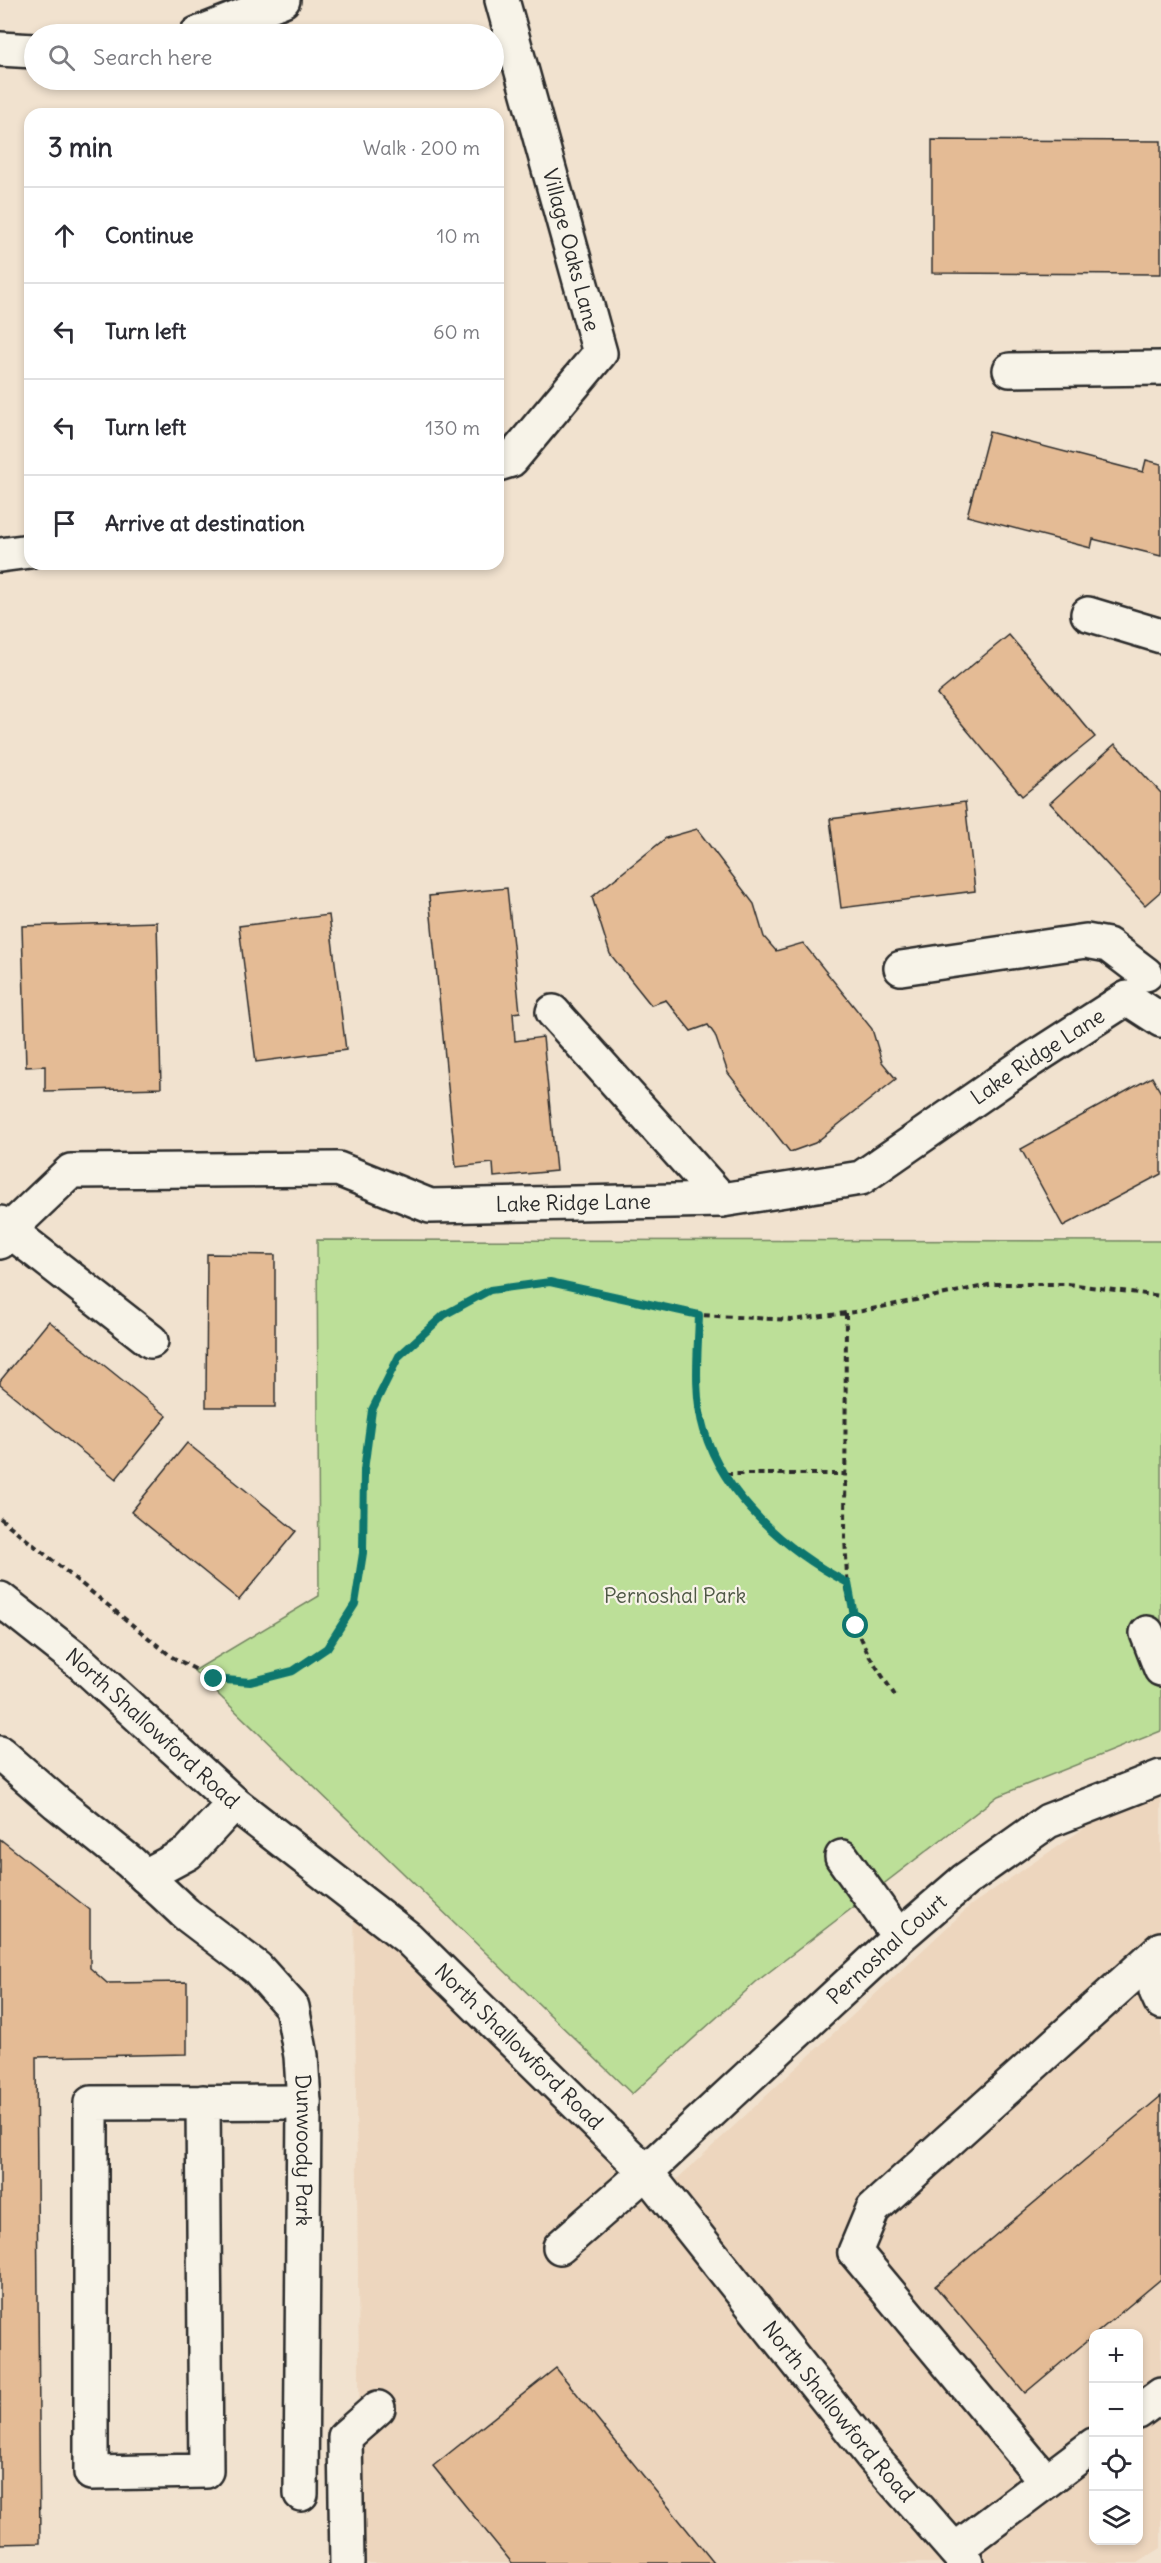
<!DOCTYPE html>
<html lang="en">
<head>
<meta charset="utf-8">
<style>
  :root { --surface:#fff; --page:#f7f7f7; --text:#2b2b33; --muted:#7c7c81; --line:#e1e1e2 }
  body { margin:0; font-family:Delius,sans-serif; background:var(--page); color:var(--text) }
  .controls { position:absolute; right:18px; bottom:18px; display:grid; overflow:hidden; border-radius:12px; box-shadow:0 3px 9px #0003 }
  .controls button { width:54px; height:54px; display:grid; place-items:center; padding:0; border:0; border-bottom:2px solid var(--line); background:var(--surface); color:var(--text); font:30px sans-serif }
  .stop { position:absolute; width:18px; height:18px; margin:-14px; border:4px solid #0f766e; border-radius:50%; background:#fff }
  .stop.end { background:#0f766e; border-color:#fff; box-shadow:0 2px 6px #0008 }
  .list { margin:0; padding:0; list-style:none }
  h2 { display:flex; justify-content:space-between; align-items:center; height:78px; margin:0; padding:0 24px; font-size:26px }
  h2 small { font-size:20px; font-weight:400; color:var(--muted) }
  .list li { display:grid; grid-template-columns:39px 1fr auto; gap:18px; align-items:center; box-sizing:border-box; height:96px; padding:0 24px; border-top:2px solid var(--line) }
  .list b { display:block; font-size:22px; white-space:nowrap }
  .list em { font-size:20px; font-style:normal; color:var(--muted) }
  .icon { flex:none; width:33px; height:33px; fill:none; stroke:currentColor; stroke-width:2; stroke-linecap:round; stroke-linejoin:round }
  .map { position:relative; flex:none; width:1161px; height:2563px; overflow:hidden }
  .search { position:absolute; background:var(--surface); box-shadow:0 3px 9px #0003; left:24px; top:24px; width:480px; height:66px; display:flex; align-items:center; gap:15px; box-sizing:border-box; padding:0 21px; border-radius:33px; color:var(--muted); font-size:22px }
  .panel { position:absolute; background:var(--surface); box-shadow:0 3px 9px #0003; left:24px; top:108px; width:480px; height:462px; border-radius:18px }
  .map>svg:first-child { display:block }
  .built { fill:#edd6be; fill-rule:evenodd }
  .green { fill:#bcdf98; stroke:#748562; stroke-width:1.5 }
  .building { fill:#e4bb95; stroke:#2b2b2b; stroke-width:1.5 }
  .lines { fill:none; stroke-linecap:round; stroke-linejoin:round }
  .minor-casing { stroke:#2b2b2b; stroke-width:38 }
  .path { stroke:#2b2b2b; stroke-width:4; stroke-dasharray:6 4.5; stroke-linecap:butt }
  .minor { stroke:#f7f3e8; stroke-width:33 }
  .route { stroke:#0f766e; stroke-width:8 }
  .labels { text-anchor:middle; stroke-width:4.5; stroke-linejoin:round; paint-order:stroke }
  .street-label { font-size:21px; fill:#2b2b2b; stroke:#f7f3e8 }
  .park-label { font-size:21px; fill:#4f5846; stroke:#f7f3e8 }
</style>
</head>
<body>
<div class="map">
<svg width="1161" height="2563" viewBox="0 0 1161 2563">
  <rect width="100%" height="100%" fill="#f1e2cf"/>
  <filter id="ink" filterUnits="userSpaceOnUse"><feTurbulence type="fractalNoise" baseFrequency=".0167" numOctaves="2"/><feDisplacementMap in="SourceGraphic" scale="12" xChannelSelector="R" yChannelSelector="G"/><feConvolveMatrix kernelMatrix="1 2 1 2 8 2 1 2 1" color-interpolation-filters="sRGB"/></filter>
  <g filter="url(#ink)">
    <path class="built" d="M 1161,1776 L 1161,2548 L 1137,2563 L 361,2563 L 354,1899 L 662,2193 L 971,1905 ZM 1094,2334 L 1138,2334 L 1138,2540 L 1094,2540 Z"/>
    <path class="green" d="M 317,1240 L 1161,1241 L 1161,1731 L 998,1796 L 756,1982 L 632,2094 L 194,1671 L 319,1596 Z"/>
    <path class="building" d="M 932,140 L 1161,141 L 1161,274 L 932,273 Z
      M 989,432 L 1143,472 L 1146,460 L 1161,464 L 1161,556 L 1093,539 L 1091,548 L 967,516 Z
      M 1009,635 L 1095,737 L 1022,796 L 937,694 Z
      M 1115,744 L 1161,793 L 1161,891 L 1145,905 L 1050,803 Z
      M 965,802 L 975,891 L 841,908 L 830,819 Z
      M 697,829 L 754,904 L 764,937 L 776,951 L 803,943 L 872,1029 L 882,1062 L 896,1079 L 815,1143 L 790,1152 L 728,1073 L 715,1035 L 708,1025 L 691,1031 L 666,1000 L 651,1005 L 610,954 L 592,897 L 666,838 Z
      M 507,888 L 520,1012 L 513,1013 L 515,1041 L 543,1037 L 556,1171 L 494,1177 L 493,1163 L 456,1167 L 429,896 Z
      M 329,915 L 346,1050 L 256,1062 L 239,926 Z
      M 157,922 L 161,1088 L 45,1091 L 45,1066 L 26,1067 L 22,926 Z
      M 1152,1077 L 1161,1093 L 1161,1174 L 1063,1226 L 1021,1149 Z
      M 207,1254 L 275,1255 L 275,1407 L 206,1407 Z
      M 49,1321 L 167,1416 L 116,1479 L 0,1385 L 0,1381 Z
      M 187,1443 L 296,1531 L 239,1600 L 131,1512 Z
      M 0,1839 L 90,1910 L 90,1968 L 107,1983 L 187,1982 L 187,2054 L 36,2057 L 40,2543 L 0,2544 Z
      M 1161,2096 L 1161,2279 L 1025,2393 L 935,2286 Z
      M 556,2368 L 714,2563 L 512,2563 L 433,2466 Z"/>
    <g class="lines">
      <defs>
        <g id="minor">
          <path d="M 197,34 L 283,0"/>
          <path d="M 0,49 L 34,51"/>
          <path d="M 1010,370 L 1161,368"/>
          <path d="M 498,464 L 511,460 L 600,353 L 502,0"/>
          <path d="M 0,555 L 30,551"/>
          <path d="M 1088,614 L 1161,636"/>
          <path d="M 901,968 L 1086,941 L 1108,945 L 1146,974"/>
          <path d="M 553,1012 L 722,1200"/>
          <path d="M 0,1223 L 151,1341"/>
          <path id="s1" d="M 0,1242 L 9,1230 L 71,1171 L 338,1169 L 430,1206 L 722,1200 L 861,1178 L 1031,1060 L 1127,998 L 1161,1020"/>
          <path id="s2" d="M 0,1599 L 81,1663 L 234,1803 L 408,1938 L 646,2172 L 872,2456 L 966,2563"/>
          <path d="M 1147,1633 L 1161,1669"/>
          <path id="s3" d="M 0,1753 L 57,1803 L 130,1862 L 186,1914 L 257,1968 L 292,2007 L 301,2056 L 304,2102 L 301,2494"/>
          <path d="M 842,1857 L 899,1937"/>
          <path d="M 145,1876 L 188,1853 L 234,1803"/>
          <path d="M 1160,1951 L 1156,1991 L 1161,2002"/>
          <path d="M 203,2102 L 206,2471 L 91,2473 L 91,2103 L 304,2102"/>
          <path id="s4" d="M 560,2247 L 646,2172 L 899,1937 L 965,1880 L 1048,1821 L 1161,1777"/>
          <path d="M 1138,2412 L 1161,2395"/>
          <path d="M 1045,2480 L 855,2252 L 873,2209 L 1161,1949"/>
          <path d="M 955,2550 L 1094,2445"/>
          <path d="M 347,2563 L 345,2437 L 378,2408"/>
        </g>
      </defs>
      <use href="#minor" class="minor-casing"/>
      <path class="path" d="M 846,1313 L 845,1538 L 848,1594 L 856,1626 L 868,1654 L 896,1697
        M 699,1315 C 698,1352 694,1394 704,1429 C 723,1495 788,1552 847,1583
        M 726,1474 L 845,1474
        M 0,1518 L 172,1657 L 214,1679 L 250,1682 L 293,1671 L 327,1648 L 355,1604 L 363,1553 L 364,1470 L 372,1410 L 399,1356 L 444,1315 L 490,1290 L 550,1282 L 699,1315 L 792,1320 L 862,1311 L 994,1284 L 1068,1284 L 1161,1296"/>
      <use href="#minor" class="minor"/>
    </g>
  </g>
  <g class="lines" filter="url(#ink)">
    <path class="route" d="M 214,1679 L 250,1682 L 293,1671 L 327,1648 L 355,1604 L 363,1553 L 364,1470 L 372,1410 L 399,1356 L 444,1315 L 490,1290 L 550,1282 L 699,1315 C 698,1352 693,1394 704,1430 C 724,1497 788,1552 848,1583 L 856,1626"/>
  </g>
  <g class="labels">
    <g class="street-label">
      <text transform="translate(571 250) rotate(75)" y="7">Village Oaks Lane</text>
      <text dy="7" stroke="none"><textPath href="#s1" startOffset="1114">Lake Ridge Lane</textPath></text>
      <text dy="7" stroke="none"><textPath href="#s1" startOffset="610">Lake Ridge Lane</textPath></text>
      <text dy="7" stroke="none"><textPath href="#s2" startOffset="200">North Shallowford Road</textPath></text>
      <text dy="7" stroke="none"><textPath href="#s4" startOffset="442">Pernoshal Court</textPath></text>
      <text dy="7" stroke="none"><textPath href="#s2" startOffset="686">North Shallowford Road</textPath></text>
      <text dy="7" stroke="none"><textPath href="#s3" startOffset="532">Dunwoody Park</textPath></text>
      <text dy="7" stroke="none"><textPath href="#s2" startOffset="1172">North Shallowford Road</textPath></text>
    </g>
    <g class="park-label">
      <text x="675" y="1603">Pernoshal Park</text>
    </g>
  </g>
</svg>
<div class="controls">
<button>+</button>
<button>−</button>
<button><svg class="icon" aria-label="locate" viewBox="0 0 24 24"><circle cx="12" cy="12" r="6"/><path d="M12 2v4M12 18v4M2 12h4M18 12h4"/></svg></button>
<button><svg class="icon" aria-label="layers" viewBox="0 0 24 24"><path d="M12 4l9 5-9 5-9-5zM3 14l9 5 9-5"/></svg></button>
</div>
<div class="stop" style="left:856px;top:1626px"></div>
<div class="stop end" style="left:214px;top:1679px"></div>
<div class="search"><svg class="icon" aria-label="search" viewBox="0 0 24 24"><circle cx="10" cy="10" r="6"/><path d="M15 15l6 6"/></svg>Search here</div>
<section class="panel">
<h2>3 min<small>Walk · 200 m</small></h2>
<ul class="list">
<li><svg class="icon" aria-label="ahead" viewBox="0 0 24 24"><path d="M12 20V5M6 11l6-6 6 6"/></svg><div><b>Continue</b></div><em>10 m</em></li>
<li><svg class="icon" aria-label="left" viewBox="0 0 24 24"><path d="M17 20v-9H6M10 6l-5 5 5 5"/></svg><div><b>Turn left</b></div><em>60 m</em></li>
<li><svg class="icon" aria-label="left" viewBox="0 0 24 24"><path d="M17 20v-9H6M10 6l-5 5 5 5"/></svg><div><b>Turn left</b></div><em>130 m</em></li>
<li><svg class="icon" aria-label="arrive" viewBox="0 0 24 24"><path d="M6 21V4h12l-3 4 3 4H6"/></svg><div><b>Arrive at destination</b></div></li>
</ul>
</section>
</div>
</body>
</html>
